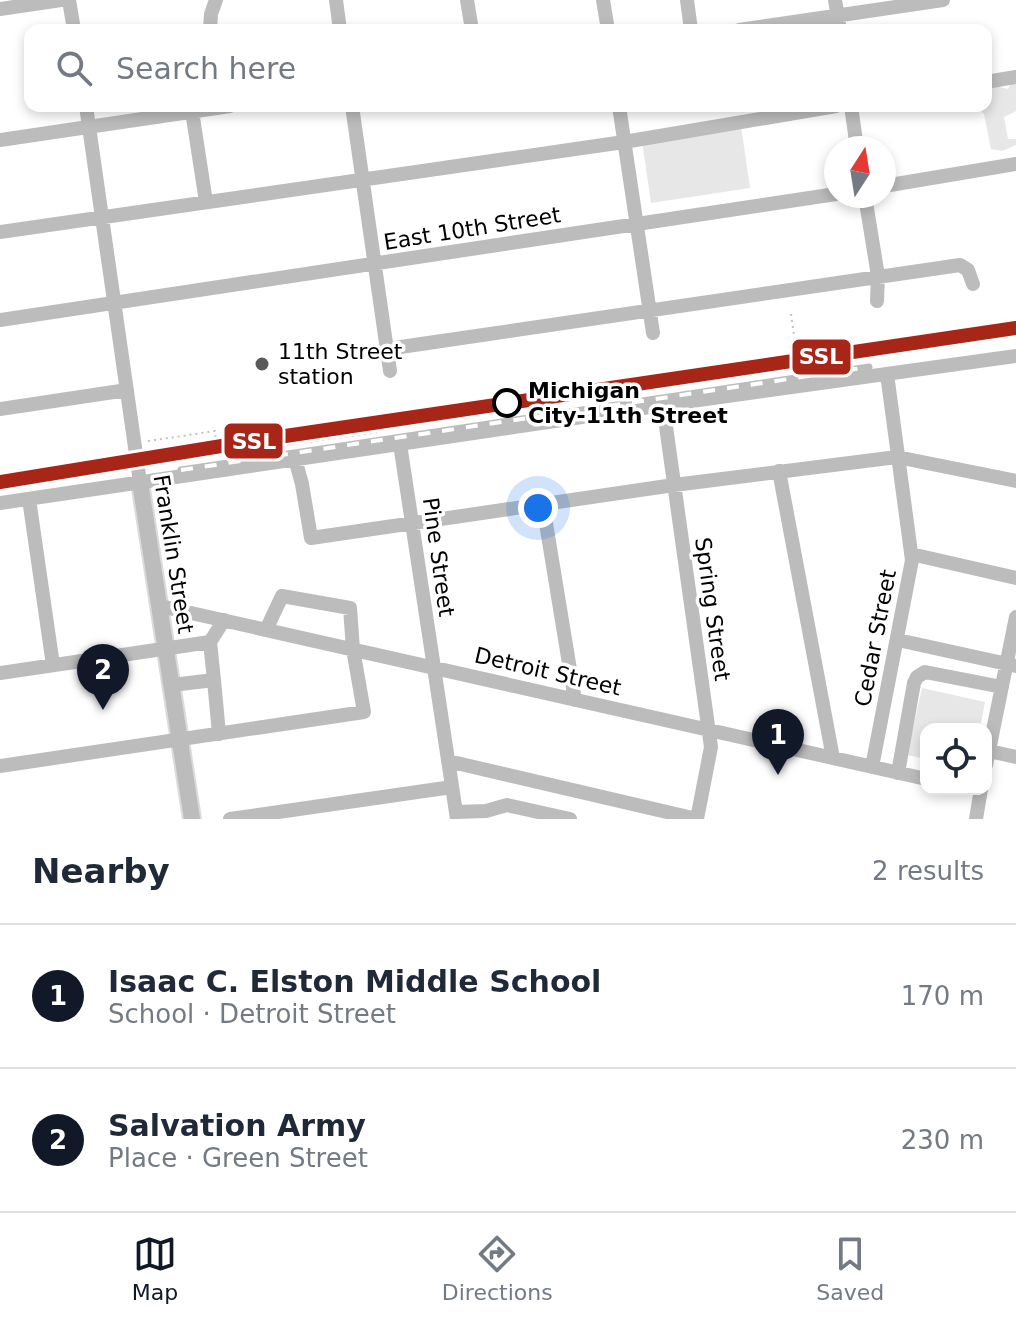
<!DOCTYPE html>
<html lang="en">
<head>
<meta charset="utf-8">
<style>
  :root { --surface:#fff; --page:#f6f6f7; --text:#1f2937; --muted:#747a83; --line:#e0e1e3; --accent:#111827 }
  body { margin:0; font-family:"DejaVu Sans",sans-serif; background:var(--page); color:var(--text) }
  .controls { position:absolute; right:24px; bottom:24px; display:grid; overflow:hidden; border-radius:16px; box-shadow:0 4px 12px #0003 }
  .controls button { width:72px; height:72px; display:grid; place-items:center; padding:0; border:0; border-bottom:2px solid var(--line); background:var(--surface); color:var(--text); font:40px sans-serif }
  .compass { position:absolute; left:824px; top:136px; width:72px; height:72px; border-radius:50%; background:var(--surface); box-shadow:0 4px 12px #0003; rotate:12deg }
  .you { position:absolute; left:538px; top:508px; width:28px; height:28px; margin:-20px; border:6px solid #fff; border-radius:50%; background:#1a73e8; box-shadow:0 0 0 12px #1a73e833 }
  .badge { display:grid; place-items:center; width:52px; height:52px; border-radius:50%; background:var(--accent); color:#fff; font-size:26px; font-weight:700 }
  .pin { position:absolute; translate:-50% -66px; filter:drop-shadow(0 2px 4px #0008) }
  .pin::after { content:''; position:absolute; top:42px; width:28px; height:24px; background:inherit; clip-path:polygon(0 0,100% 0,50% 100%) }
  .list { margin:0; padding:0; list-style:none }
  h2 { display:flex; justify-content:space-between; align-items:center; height:104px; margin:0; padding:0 32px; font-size:34px }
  h2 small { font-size:26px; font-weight:400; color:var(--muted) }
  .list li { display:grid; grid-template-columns:52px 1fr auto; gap:24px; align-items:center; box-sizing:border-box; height:144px; padding:0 32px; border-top:2px solid var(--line) }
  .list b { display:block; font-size:30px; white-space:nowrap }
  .list p { margin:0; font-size:26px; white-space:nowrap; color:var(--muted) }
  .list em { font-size:26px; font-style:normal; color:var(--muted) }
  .icon { flex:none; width:44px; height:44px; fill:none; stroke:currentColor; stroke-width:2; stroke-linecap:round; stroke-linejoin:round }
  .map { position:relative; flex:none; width:1016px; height:819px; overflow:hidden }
  .search { position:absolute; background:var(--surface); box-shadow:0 4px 12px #0003; left:24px; right:24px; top:24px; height:88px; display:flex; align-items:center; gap:20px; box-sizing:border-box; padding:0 28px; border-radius:16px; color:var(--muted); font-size:30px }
  .sheet { height:392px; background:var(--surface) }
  nav { display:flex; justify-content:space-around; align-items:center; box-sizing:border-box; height:112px; border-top:2px solid var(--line); background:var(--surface); font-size:22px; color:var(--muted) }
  nav a { display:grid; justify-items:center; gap:4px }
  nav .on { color:var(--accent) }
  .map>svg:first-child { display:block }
  .green { fill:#e7e7e7 }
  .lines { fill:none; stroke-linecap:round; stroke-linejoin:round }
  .major-casing { stroke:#dbdbdb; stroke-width:20 }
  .path { stroke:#c2c2c2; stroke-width:2; stroke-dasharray:2 4; stroke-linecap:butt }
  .minor { stroke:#bcbcbc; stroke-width:14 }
  .major { stroke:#bcbcbc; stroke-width:16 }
  .rail-casing { stroke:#bcbcbc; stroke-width:7 }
  .rail { stroke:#fff; stroke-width:4; stroke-dasharray:12; stroke-linecap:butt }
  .rail-1-casing { stroke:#fff; stroke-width:20 }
  .rail-1 { stroke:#a82618; stroke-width:14 }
  .poi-dot { fill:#595959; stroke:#fff; stroke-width:3 }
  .stop-dot { fill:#fff; stroke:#000; stroke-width:4 }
  .labels { text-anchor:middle; stroke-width:7; stroke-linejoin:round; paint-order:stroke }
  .street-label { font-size:22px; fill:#000; stroke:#fff }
  .poi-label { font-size:22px; fill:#000; stroke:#fff; text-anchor:start }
  .stop-label { font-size:22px; font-weight:bold; fill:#000; stroke:#fff; text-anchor:start }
  .line-badge { stroke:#fff; stroke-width:3 }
  .badge-label { font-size:22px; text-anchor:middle; font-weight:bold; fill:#fff }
</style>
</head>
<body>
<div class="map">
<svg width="1016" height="819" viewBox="0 0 1016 819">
  <rect width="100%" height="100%" fill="#fff"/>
  <path class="green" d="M 1016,80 L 1016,111 L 1004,117 L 1008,139 L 1016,139 L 1016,145 L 1002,151 L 991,149 L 984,114 L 977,106 L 986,106 L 986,87 L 996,86 L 1008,89 L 1012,81 Z
    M 741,126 L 750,188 L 651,203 L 642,141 Z
    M 922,688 L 985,702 L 980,729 L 926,729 L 926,759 L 907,755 Z"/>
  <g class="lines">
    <defs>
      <path id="major" d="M 140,482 L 192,819"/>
    </defs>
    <use href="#major" class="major-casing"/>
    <path class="path" d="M 791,314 L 795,342 L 804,341 L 808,369
      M 216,438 L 817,352
      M 148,441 L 215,431 L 217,455 L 378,432"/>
    <path class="minor" d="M 69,0 L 74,30
      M 336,0 L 340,30
      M 467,0 L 472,30
      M 603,0 L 608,30
      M 687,0 L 691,30
      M 835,0 L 840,30
      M 0,9 L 61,0
      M 210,30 L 211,14 L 216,0
      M 739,30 L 943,0
      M 986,82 L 1016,77
      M 86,106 L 140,482
      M 352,106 L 390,371
      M 619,106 L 653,333
      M 851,106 L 857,148
      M 192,111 L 206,202
      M 0,140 L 230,106
      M 884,186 L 1016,164
      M 865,196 L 878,276 L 877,301
      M 0,232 L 624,142 L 836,106
      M 0,320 L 836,194
      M 387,349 L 960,265 L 968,270 L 973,284
      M 0,409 L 127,390
      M 400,444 L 457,819
      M 295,459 L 302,484 L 311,538 L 674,485 L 897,457 L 1016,481
      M 779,471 L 833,758
      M 29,499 L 53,665
      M 0,503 L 663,405 L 1016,356
      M 543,505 L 575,700
      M 911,554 L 1016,578
      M 160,606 L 926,779
      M 898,640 L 1016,666
      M 0,673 L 210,642
      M 214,680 L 210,642 L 224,620
      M 172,685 L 214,680 L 219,734
      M 989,751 L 1016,757
      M 448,761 L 697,819 L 711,747 L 663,405
      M 986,765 L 1016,617
      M 0,766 L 364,712 L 353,649 L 350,608 L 282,596 L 266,630
      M 872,767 L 912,560 L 887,374
      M 898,773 L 914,683 L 917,677 L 925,672 L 1002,687
      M 456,812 L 486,811 L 507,805 L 570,819
      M 230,819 L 452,787
      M 976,819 L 981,789"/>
    <use href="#major" class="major"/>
    <defs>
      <path id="rail" d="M 179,452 L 867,349
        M 181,470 L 869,367"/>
    </defs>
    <use href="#rail" class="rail-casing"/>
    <use href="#rail" class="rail"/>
    <defs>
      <path id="rail-1" d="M 0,482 L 265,439 L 1016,328"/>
    </defs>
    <use href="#rail-1" class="rail-1-casing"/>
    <use href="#rail-1" class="rail-1"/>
  </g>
  <circle class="poi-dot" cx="262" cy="364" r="8"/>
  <circle class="stop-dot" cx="507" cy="403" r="13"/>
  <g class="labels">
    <g class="street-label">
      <text transform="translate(472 228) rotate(-9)" y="8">East 10th Street</text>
      <text transform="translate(174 554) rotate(81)" y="8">Franklin Street</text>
      <text transform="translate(439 557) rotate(82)" y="8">Pine Street</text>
      <text transform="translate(713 609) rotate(82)" y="8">Spring Street</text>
      <text transform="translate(875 638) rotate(-79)" y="8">Cedar Street</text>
      <text transform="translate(548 671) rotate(13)" y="8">Detroit Street</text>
    </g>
    <g class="poi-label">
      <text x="278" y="359">11th Street<tspan x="278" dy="25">station</tspan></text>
    </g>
    <g class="stop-label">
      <text x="528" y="398">Michigan<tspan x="528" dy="25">City-11th Street</tspan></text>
    </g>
  </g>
  <g class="line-badge">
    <rect x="791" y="338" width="61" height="38" rx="8" fill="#a82618"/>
    <rect x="223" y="422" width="61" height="38" rx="8" fill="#a82618"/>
  </g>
  <g class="badge-label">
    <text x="821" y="364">SSL</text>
    <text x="254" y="449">SSL</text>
  </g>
</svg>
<div class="controls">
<button><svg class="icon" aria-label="locate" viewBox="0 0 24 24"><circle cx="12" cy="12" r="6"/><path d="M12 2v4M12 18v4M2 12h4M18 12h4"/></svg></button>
</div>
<svg class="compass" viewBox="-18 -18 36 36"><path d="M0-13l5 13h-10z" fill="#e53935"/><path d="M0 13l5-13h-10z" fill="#747a83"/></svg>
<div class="you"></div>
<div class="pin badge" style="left:778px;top:775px">1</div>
<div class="pin badge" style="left:103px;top:710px">2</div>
<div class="search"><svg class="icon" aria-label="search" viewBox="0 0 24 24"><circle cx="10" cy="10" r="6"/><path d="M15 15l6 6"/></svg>Search here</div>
</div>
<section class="sheet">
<h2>Nearby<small>2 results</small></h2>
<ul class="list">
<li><span class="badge">1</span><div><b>Isaac C. Elston Middle School</b><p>School · Detroit Street</p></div><em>170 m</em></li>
<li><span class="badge">2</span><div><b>Salvation Army</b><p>Place · Green Street</p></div><em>230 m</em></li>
</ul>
</section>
<nav>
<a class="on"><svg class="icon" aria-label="map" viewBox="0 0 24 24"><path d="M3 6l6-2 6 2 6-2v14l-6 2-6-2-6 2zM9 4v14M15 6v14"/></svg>Map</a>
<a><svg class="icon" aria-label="directions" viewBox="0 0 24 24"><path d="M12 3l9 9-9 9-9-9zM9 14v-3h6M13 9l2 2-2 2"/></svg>Directions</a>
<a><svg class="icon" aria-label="saved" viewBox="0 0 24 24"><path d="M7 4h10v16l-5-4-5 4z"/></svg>Saved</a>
</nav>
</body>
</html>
